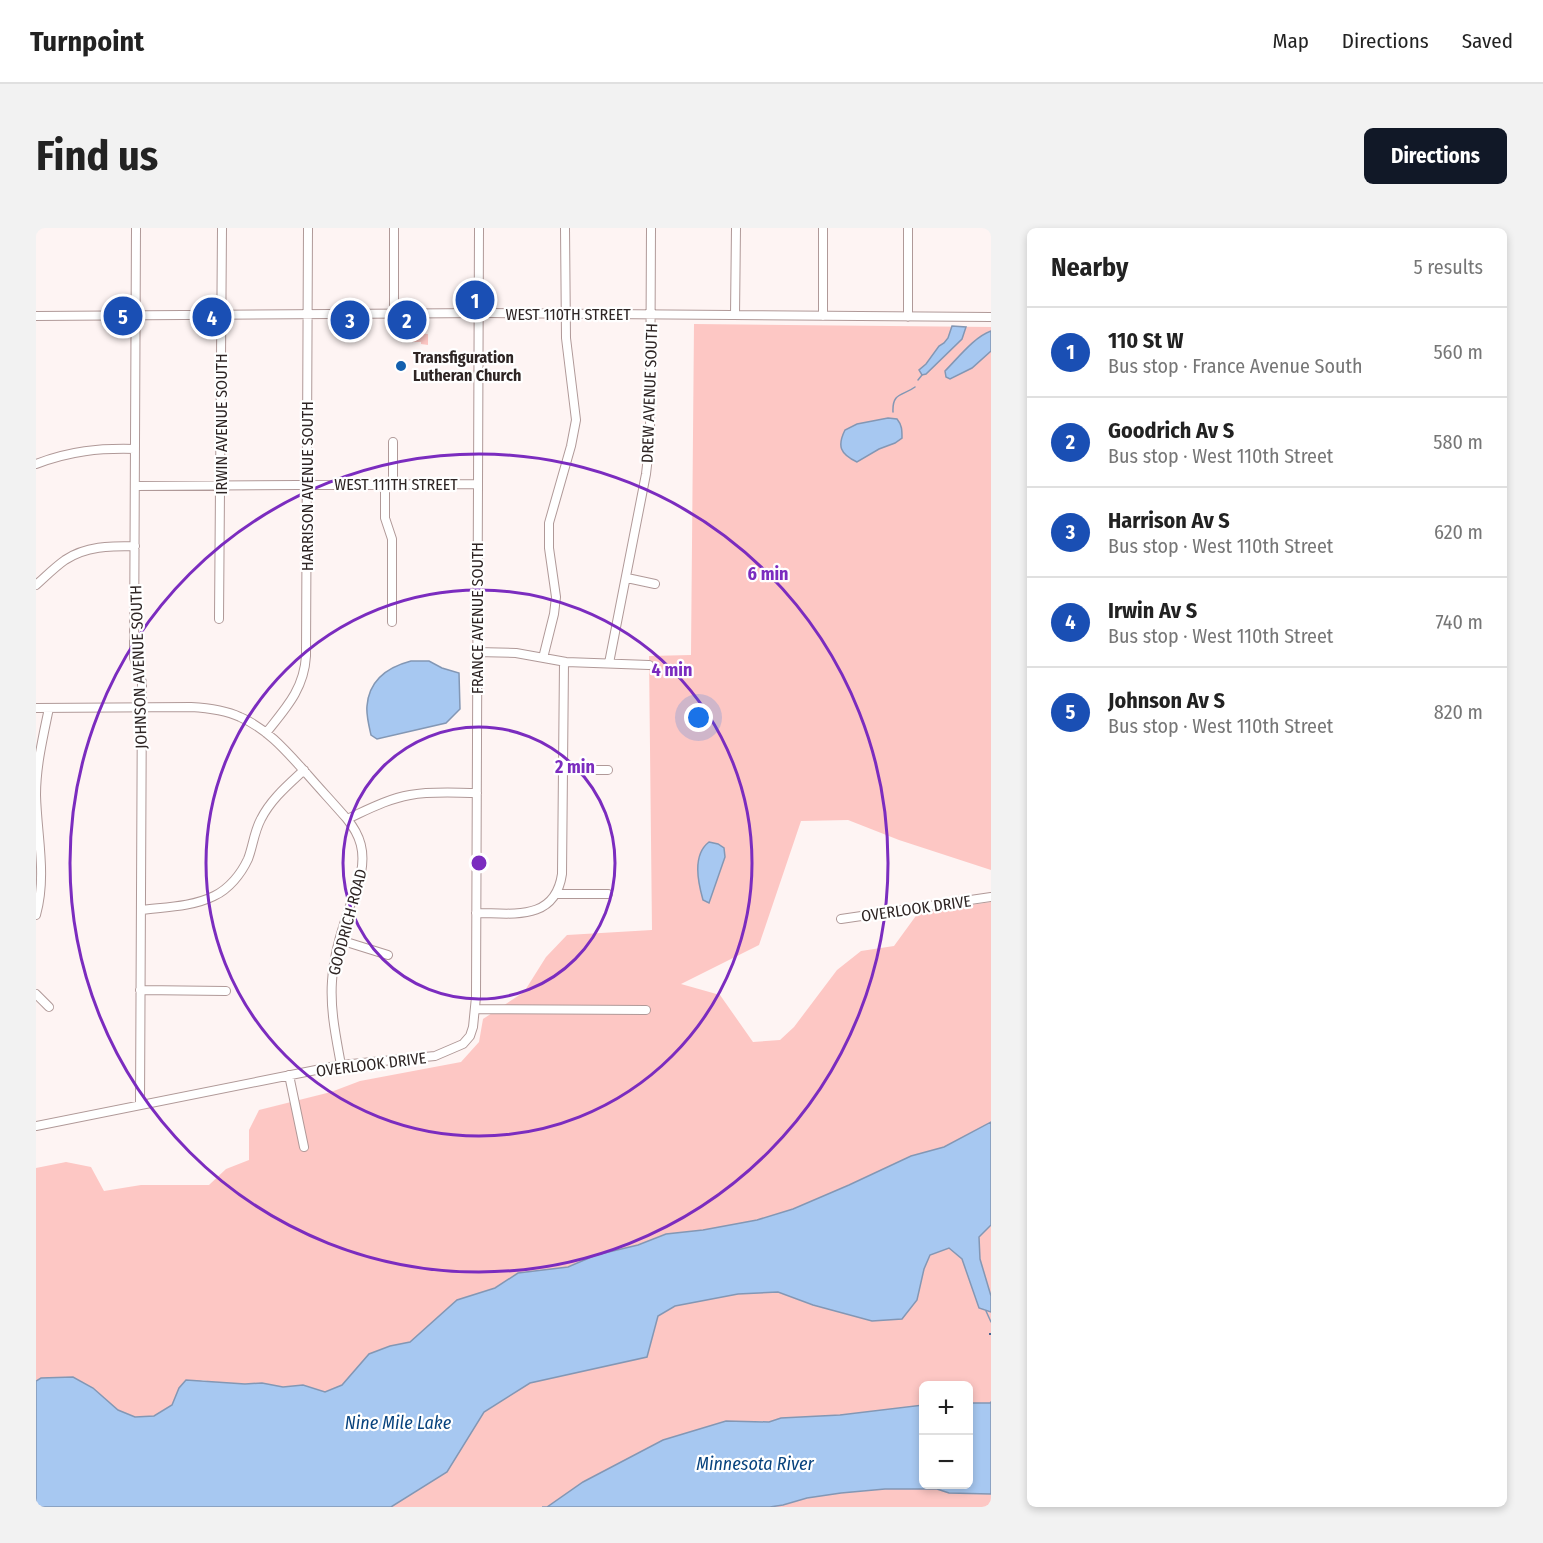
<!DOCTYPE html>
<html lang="en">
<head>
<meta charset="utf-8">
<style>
  :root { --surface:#fff; --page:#f2f2f2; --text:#222; --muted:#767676; --line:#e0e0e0; --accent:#111827 }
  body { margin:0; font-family:"Fira Sans Condensed",sans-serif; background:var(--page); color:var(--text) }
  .controls { position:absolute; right:18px; bottom:18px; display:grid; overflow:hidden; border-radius:9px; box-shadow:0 3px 9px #0003 }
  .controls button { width:54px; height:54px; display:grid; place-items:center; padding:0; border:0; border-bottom:2px solid var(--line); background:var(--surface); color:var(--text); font:30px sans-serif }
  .you { position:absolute; left:663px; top:490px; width:21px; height:21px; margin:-15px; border:4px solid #fff; border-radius:50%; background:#1a73e8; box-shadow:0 0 0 9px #1a73e833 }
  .badge { display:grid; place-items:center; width:39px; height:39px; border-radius:50%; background:var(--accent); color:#fff; font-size:20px; font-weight:700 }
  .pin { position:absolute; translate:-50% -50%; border:3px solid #fff; box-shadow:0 2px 6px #0006 }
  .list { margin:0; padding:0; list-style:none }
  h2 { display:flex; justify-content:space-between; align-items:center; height:78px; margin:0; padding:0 24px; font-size:26px }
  h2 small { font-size:20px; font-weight:400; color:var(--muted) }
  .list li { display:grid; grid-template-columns:39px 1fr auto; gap:18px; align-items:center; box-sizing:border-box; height:90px; padding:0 24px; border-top:2px solid var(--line) }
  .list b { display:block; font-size:22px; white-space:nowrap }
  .list p { margin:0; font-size:20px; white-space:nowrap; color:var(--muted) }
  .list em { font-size:20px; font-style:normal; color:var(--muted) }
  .map { position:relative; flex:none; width:955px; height:1279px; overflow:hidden; border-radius:9px }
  header { display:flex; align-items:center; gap:36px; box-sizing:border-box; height:84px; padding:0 30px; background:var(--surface); border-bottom:2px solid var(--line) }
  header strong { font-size:28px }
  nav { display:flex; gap:33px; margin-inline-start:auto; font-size:21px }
  .intro { display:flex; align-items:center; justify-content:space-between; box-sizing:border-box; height:144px; padding:0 36px }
  h1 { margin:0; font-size:42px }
  .button { padding:15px 27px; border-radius:9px; background:var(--accent); color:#fff; font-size:21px; font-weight:700 }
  main { display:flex; gap:36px; padding:0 36px }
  aside { flex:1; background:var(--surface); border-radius:9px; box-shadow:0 3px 9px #0003 }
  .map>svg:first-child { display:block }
  .green { fill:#fdc7c4 }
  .water { fill:#a7c8f1; stroke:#8397b4; stroke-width:1.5 }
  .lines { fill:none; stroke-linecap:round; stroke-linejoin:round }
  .stream { stroke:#8397b4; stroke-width:1.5 }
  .ferry { stroke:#08437e; stroke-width:1.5; stroke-dasharray:8 6; stroke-linecap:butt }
  .minor-casing { stroke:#b09998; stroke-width:10 }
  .minor { stroke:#fff; stroke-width:8 }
  .ring { fill:none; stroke:#7b2cbf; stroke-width:3 }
  .poi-dot { fill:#135fae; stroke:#fff; stroke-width:2 }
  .labels { text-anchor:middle; stroke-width:4.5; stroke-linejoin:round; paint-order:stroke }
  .street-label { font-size:16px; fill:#2e2524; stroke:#fff }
  .poi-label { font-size:16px; font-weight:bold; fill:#2e2524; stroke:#fff; text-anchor:start }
  .water-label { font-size:18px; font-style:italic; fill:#08437e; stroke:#fff }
  .centre { fill:#7b2cbf; stroke:#fff; stroke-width:3 }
  .ring-label { font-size:18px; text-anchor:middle; font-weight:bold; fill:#7b2cbf; stroke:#fff; stroke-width:4.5; stroke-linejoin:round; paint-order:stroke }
</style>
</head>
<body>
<header>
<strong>Turnpoint</strong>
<nav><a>Map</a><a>Directions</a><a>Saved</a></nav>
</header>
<div class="intro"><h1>Find us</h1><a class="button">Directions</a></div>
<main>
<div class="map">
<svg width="955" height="1279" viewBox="0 0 955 1279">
  <rect width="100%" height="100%" fill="#fef4f3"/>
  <path class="green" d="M 658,96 L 955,99 L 955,642 L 863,612 L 812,592 L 765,593 L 723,717 L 645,756 L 684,767 L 717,814 L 744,812 L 758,799 L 801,742 L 825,723 L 858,718 L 882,685 L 955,674 L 955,894 L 908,919 L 875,928 L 955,965 L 955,1199 L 933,1200 L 933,1158 L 888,1158 L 887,1200 L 741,1191 L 733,1194 L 720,1193 L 524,1279 L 355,1279 L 361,1275 L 440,1195 L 448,1184 L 630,1006 L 602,1017 L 560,1027 L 528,1041 L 482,1045 L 459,1060 L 421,1072 L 374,1114 L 354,1118 L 333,1126 L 306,1157 L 289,1164 L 267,1157 L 247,1159 L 226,1155 L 209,1156 L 176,1154 L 167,1152 L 143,1160 L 136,1177 L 118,1188 L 99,1189 L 82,1182 L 57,1160 L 8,1150 L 0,1153 L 0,940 L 30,934 L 55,939 L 68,963 L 105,957 L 173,957 L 190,941 L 213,932 L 213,902 L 223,882 L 295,864 L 324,853 L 425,834 L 443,814 L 447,791 L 488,764 L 510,729 L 531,707 L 616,702 L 613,428 L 655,427 Z
    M 373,106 L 392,106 L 392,117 L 385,116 L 385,114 L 373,114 Z
    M 849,1261 L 901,1261 L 913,1265 L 955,1266 L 955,1279 L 734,1279 C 747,1277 759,1273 772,1270 C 797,1264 823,1263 849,1261 Z"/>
  <path class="water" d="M 916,98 L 930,99 L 926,111 L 890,146 L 886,147 L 883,142 L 890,136 L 903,118 L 908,115 L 912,110 Z
    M 955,103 L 955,123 L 936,140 L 914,151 L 910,149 L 909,143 C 922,130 938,109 955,103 Z
    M 852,190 L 861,191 C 866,197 866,202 866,210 L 859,215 L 843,221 L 821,234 C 804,226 801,218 809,202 L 821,196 Z
    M 375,433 L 393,433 L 406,440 L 423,445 L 424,481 L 410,495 L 341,511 L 335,507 C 333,498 330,487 331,478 C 333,452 352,439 375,433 Z
    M 673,614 L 682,616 L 688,620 L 689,629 L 673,675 L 667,672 C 662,654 656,627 673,614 Z
    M 955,894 L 955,997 L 943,1009 L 944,1031 L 955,1068 L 955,1084 L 943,1080 L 926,1031 L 913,1020 L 894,1027 L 888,1041 L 881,1072 L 866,1091 L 836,1093 L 777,1077 L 742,1064 L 702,1066 L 639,1078 L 622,1088 L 611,1129 L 494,1155 L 448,1184 L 411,1244 L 355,1279 L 0,1279 L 0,1153 L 5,1150 L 37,1149 L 57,1160 L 82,1182 L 99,1189 L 118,1188 L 136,1177 L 143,1160 L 150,1152 L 209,1156 L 226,1155 L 247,1159 L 267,1157 L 289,1164 L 306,1157 L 333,1126 L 354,1118 L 374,1114 L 421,1072 L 459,1060 L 482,1045 L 532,1039 L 560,1027 L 602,1017 L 630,1006 L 667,1002 L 721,992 L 757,981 L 813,957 L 875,928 L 908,919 Z
    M 955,1174 L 955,1266 L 913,1265 L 901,1261 L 849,1261 L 805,1265 L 771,1270 L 747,1277 L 734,1279 L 506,1279 L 511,1279 L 547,1254 L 627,1212 L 690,1193 L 733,1194 L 745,1190 L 804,1187 L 887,1177 L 888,1256 L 933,1256 L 933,1175 L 954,1175 Z"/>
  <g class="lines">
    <path class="stream" d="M 882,152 L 886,147
      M 857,184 C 856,164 867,168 879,159
      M 950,1083 L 955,1094"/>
    <path class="ferry" d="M 953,1106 L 955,1106"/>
    <defs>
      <path id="minor" d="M 100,0 L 98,430 L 106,454 L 104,877
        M 358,0 L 358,86
        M 699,87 L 700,0
        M 0,88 L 450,85 L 955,89
        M 787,88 L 787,0
        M 872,89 L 872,0
        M 357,214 L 357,256
        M 0,236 C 34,223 63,220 99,221
        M 349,256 L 349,290 L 356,311 L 356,394
        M 99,258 L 442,256
        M 591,350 L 619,356
        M 0,357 C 9,349 19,339 29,332 C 50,318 74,318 99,318
        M 183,391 L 186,0
        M 440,424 L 480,425 L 530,434 L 613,437
        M 507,430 L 518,386 L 520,369 L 513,320 L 513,295 L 535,218 L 540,192 L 530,110 L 529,0
        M 573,435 L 610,246 L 614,211 L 615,0
        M 0,480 L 155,479 C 172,480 189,482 204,489 C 232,501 251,524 271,546 C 284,561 298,576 311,591 C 331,582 351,571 374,567 C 396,563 419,565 441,565
        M 230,505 C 250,480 268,461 270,428 L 272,0
        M 527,542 L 572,542
        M 520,666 L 572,666
        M 105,682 C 128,679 156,679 178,668 C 193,661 205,646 212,631 C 217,618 218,604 225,591 C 235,571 252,557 268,542
        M 440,685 C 476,685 519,694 526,646 L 528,434
        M 0,687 C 11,647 1,608 0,567 C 0,538 7,509 13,480
        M 805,691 L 955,669
        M 304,712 L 352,727
        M 104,762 L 190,763
        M 0,766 L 13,779
        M 439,781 L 610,782
        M 305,837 C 300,809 294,782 296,753 C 298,717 314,680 325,645 C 329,624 325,608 311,591
        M 253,847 L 268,919
        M 0,898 L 305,837 L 399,828 L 427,816 L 434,808 L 437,799 L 440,769 L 443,0"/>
    </defs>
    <use href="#minor" class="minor-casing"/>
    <use href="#minor" class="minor"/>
  </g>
  <g class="ring">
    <circle cx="443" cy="635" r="136"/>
    <circle cx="443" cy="635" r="273"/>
    <circle cx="443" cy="635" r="409"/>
  </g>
  <circle class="poi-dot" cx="365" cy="138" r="6"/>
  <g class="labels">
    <g class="street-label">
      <text x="532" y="92">WEST 110TH STREET</text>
      <text transform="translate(613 165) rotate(-88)" y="6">DREW AVENUE SOUTH</text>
      <text transform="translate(185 196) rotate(-90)" y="6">IRWIN AVENUE SOUTH</text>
      <text x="360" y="262">WEST 111TH STREET</text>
      <text transform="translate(271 258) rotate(-90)" y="6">HARRISON AVENUE SOUTH</text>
      <text transform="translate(441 390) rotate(-90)" y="6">FRANCE AVENUE SOUTH</text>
      <text transform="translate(102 439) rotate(-92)" y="6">JOHNSON AVENUE SOUTH</text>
      <text transform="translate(880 680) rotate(-8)" y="6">OVERLOOK DRIVE</text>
      <text transform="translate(311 694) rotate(-75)" y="6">GOODRICH ROAD</text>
      <text transform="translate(335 836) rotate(-7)" y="6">OVERLOOK DRIVE</text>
    </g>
    <g class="poi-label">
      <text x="377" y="135">Transfiguration<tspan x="377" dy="18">Lutheran Church</tspan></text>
    </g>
    <g class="water-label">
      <text x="362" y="1201">Nine Mile Lake</text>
      <text x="719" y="1242">Minnesota River</text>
    </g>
  </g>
  <circle cx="443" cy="635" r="9" class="centre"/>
  <g class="ring-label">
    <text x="732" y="352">6 min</text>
    <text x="636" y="448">4 min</text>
    <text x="539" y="545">2 min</text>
  </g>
</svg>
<div class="controls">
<button>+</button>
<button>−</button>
</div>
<div class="you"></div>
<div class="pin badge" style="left:439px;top:72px;background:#1a4fb4">1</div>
<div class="pin badge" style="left:371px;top:92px;background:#1a4fb4">2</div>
<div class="pin badge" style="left:314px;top:92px;background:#1a4fb4">3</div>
<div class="pin badge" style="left:176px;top:89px;background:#1a4fb4">4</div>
<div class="pin badge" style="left:87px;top:88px;background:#1a4fb4">5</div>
</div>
<aside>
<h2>Nearby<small>5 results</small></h2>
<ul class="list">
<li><span class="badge" style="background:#1a4fb4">1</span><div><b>110 St W</b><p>Bus stop · France Avenue South</p></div><em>560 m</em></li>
<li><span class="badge" style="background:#1a4fb4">2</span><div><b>Goodrich Av S</b><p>Bus stop · West 110th Street</p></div><em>580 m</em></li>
<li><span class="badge" style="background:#1a4fb4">3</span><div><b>Harrison Av S</b><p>Bus stop · West 110th Street</p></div><em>620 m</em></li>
<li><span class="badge" style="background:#1a4fb4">4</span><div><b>Irwin Av S</b><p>Bus stop · West 110th Street</p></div><em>740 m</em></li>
<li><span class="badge" style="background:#1a4fb4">5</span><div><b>Johnson Av S</b><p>Bus stop · West 110th Street</p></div><em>820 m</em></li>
</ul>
</aside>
</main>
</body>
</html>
